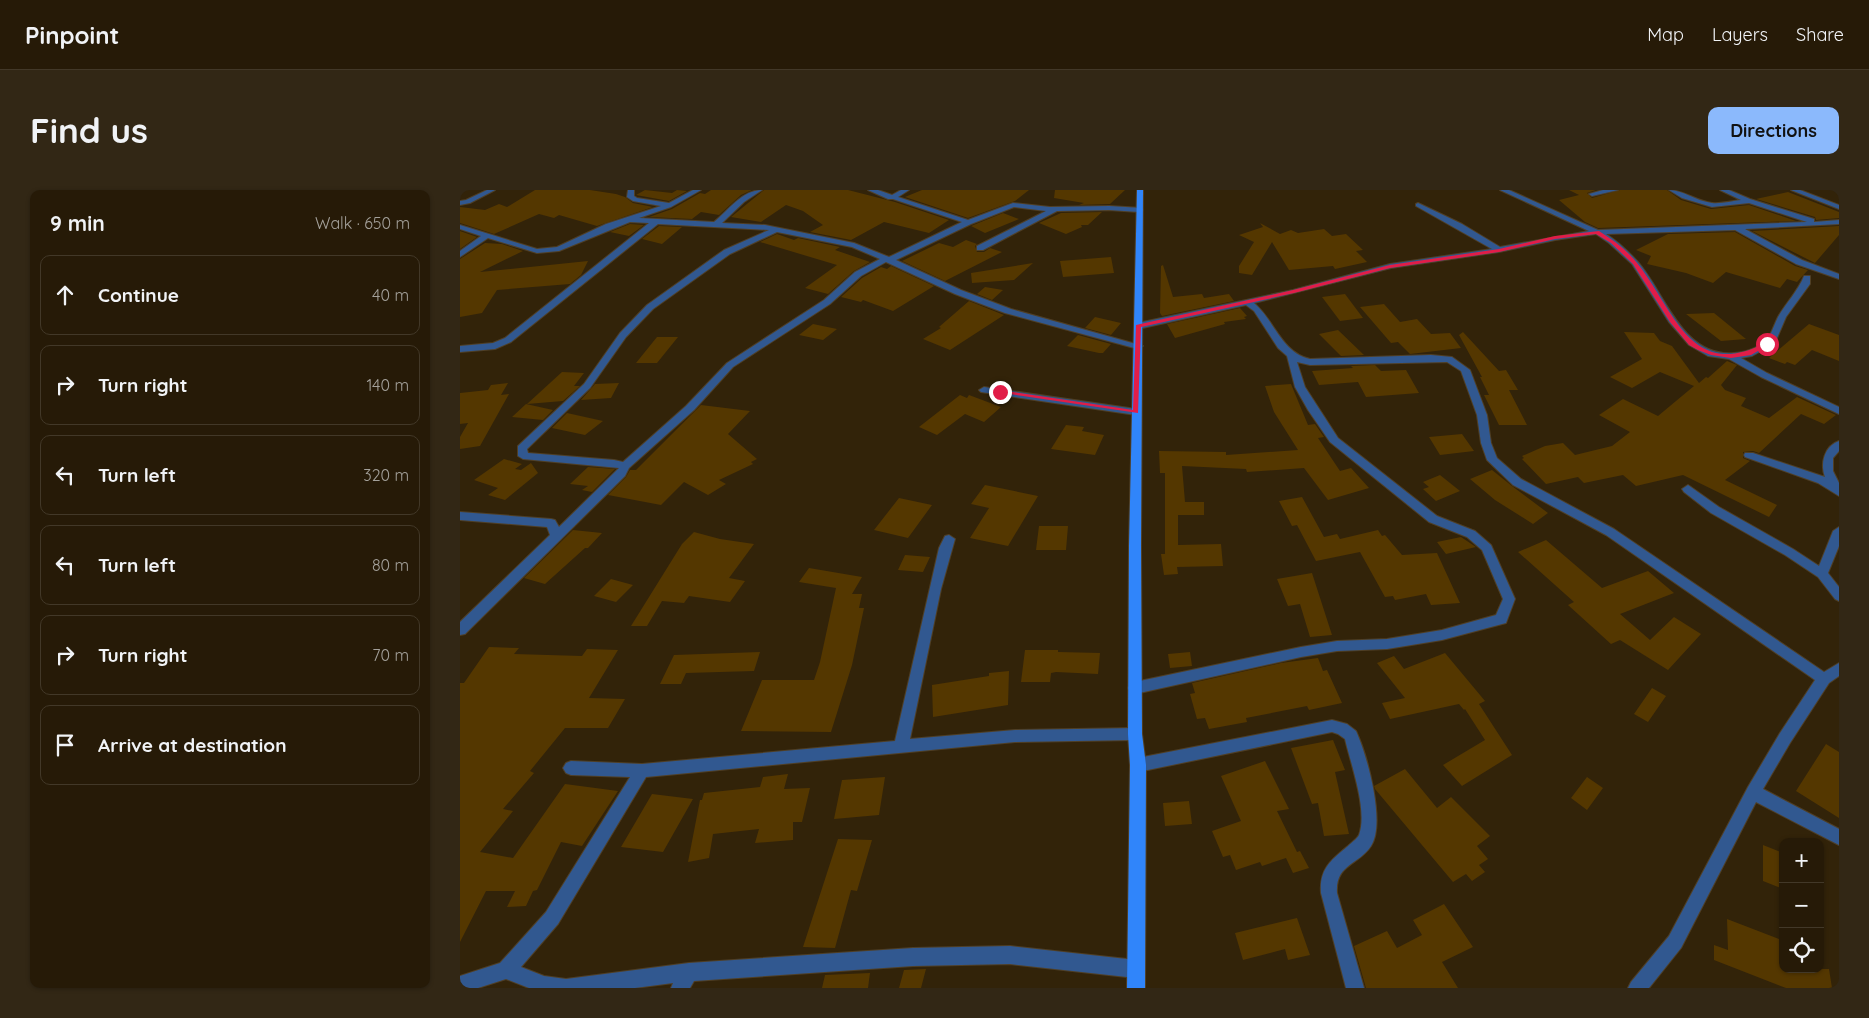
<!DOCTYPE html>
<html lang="en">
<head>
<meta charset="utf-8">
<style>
  :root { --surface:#261a07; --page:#322715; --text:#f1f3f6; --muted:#a4a19b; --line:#423828; --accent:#8bb9fc }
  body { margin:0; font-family:Quicksand,sans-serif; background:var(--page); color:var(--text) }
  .controls { position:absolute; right:15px; bottom:15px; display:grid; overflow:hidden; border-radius:10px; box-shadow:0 1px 4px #0004 }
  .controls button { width:45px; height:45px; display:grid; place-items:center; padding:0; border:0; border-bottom:1px solid var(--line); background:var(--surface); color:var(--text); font:25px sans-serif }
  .stop { position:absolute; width:15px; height:15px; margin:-11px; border:4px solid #e11d48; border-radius:50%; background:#fff }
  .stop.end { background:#e11d48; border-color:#fff; box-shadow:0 1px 5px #0008 }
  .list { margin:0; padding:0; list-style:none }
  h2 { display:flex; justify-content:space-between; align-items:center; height:65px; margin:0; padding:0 20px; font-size:21px }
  h2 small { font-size:16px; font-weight:400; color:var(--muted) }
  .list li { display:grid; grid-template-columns:32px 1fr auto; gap:15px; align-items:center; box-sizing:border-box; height:80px; margin:0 10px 10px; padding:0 10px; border:1px solid var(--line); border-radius:10px }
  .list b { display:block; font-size:19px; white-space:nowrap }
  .list em { font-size:16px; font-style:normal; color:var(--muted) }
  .icon { flex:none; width:28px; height:28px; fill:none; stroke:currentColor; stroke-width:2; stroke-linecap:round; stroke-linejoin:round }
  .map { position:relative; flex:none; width:1379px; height:798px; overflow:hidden; border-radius:10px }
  header { display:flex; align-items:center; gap:30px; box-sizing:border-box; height:70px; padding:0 25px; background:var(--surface); border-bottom:1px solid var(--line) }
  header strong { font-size:24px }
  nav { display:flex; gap:28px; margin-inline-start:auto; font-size:18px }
  .intro { display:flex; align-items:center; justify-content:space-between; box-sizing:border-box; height:120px; padding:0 30px }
  h1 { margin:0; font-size:35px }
  .button { padding:12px 22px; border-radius:10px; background:var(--accent); color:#111; font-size:18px; font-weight:700 }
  main { display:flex; gap:30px; padding:0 30px }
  aside { flex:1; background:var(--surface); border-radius:10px; box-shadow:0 1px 4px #0004 }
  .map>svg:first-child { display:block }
  .building { fill:#543700 }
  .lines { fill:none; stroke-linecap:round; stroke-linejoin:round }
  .minor-casing { stroke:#4f3f26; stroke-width:2 }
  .major-casing { stroke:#4f3f26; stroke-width:2 }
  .minor { fill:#315890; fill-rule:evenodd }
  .major { fill:#3085fa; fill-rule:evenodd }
  .route { fill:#e11d48 }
</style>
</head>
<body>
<header>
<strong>Pinpoint</strong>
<nav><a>Map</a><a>Layers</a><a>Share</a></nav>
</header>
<div class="intro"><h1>Find us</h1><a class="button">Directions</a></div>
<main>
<aside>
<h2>9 min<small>Walk · 650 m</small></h2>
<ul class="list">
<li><svg class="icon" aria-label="ahead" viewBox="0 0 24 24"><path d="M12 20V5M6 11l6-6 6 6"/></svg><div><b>Continue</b></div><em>40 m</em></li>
<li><svg class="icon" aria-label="right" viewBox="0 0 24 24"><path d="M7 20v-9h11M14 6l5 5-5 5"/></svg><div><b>Turn right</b></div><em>140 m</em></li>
<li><svg class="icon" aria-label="left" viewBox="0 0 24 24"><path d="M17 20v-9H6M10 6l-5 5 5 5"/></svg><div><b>Turn left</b></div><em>320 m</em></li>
<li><svg class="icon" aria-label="left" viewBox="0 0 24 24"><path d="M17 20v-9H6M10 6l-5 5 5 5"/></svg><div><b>Turn left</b></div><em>80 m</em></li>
<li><svg class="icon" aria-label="right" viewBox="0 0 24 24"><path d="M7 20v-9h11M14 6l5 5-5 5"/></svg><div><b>Turn right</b></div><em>70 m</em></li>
<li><svg class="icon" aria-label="arrive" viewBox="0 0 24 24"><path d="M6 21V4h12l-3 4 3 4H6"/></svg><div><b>Arrive at destination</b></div></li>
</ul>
</aside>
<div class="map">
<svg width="1379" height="798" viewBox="0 0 1379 798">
  <rect width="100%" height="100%" fill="#322309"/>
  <path class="building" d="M 75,0 L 130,0 L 156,4 L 165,7 L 173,13 L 193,17 L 137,36 L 99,25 L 94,28 L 79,24 L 34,44 L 0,33 L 0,17 L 25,20 L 39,14 L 47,17 Z
    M 185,0 L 212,3 L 217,0 L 227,1 L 209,11 L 176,5 Z
    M 251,0 L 292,0 L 281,5 L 259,25 L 241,22 L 232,29 L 189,27 L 212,19 L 240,3 L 245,4 Z
    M 304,0 L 388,0 L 435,12 L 489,30 L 469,43 L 424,32 L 391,50 L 350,42 L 363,35 L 343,21 L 326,15 L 301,32 L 271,27 Z
    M 462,0 L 569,0 L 555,11 L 508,28 L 445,7 Z
    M 595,0 L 665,0 L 650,14 L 619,15 L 624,13 L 594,8 Z
    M 1109,0 L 1136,0 L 1127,3 L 1132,8 L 1160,0 L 1207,0 L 1221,10 L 1251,19 L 1289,15 L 1336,31 L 1138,38 L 1125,32 L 1099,10 L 1119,5 Z
    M 1328,2 L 1379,22 L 1379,28 L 1356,30 L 1355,27 L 1296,9 Z
    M 642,22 L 628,35 L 621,35 L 622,37 L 606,44 L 579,33 L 601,23 Z
    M 543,23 L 559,29 L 525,43 L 511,36 Z
    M 800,33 L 820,44 L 831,40 L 838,43 L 864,39 L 872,46 L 886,44 L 903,60 L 896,61 L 907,72 L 875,79 L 873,76 L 829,80 L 812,52 L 792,85 L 779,83 L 779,76 L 794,52 L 779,45 L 803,37 Z
    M 170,34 L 184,35 L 169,46 L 150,42 Z
    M 199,36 L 222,37 L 202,54 L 182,49 Z
    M 1379,36 L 1379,45 L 1355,73 L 1292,41 Z
    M 0,41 L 17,47 L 0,59 Z
    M 1275,42 L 1335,76 L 1348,80 L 1337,92 L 1327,89 L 1320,98 L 1266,82 L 1253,93 L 1226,83 L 1187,74 L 1191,66 L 1176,60 L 1208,44 Z
    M 317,44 L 334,50 L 338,48 L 380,57 L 375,60 L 410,72 L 394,81 L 368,104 L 345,98 L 377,75 L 300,52 Z
    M 506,50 L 517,54 L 515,56 L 517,62 L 524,62 L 530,58 L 542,62 L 485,91 L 442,71 L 479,53 L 493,57 Z
    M 25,53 L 42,54 L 63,61 L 20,82 L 128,71 L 121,85 L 110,94 L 37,100 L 22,123 L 0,127 L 0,69 Z
    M 651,67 L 654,83 L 603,87 L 600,71 Z
    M 573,73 L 554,90 L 512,93 L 511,83 Z
    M 703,75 L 713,107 L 742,104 L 744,108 L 769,104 L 774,111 L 702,126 L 700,123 L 701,76 Z
    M 431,76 L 474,96 L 433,121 L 403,110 L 401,112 L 381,107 L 402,88 L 421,77 L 427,79 Z
    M 525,97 L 543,100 L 532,110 L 517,104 Z
    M 885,104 L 903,128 L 880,131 L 862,107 Z
    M 509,111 L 544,125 L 490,160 L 463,149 L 481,138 L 479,137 Z
    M 924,114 L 940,132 L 957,129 L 971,144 L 990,143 L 1001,158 L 950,164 L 938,152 L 931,153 L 900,117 Z
    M 780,118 L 787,126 L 784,127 L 786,129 L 764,132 L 765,134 L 715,148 L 707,134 Z
    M 1254,123 L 1286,149 L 1261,151 L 1226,124 Z
    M 635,127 L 661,133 L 651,145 L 625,138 Z
    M 353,134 L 377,139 L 363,150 L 339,145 Z
    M 1349,134 L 1379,145 L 1379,171 L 1352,160 L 1335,175 L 1327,172 L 1325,174 L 1309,168 Z
    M 878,140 L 904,165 L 881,166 L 859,144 Z
    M 1003,142 L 1039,181 L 1046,180 L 1058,200 L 1049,200 L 1067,235 L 1039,235 L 1024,205 L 1029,205 L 1020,187 L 1022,187 L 999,145 Z
    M 1164,142 L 1194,143 L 1200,151 L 1212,156 L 1239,193 L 1246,187 L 1248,188 L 1267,171 L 1277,175 L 1261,195 L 1265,200 L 1286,208 L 1281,216 L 1309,228 L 1337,207 L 1376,225 L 1364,234 L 1341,224 L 1299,263 L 1293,261 L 1283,262 L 1283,268 L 1290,271 L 1265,290 L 1317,315 L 1309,327 L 1223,285 L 1176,296 L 1163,285 L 1124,293 L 1118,287 L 1086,294 L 1062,269 L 1064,268 L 1062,266 L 1085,256 L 1103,253 L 1115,265 L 1152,256 L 1170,242 L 1139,225 L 1163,209 L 1198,226 L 1234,196 L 1200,182 L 1172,198 L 1150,187 L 1182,169 Z
    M 618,145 L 651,154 L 643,163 L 639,163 L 607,156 Z
    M 197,147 L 218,147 L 197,173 L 176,173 Z
    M 915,175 L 921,181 L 946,180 L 959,203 L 906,207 L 898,192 L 859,195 L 852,181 L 893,178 L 891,176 Z
    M 102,182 L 124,183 L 114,196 L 120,196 L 103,211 L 67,214 Z
    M 48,193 L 41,205 L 49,204 L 20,256 L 0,259 L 0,247 L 8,233 L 0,234 L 0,203 L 28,200 L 31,195 Z
    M 159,193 L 151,208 L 121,210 L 135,194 Z
    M 831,194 L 848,235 L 855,234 L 864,247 L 858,248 L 880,281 L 891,278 L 909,298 L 868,310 L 844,278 L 787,282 L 786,279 L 722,276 L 725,312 L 744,312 L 744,325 L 718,325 L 718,355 L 761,354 L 763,376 L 717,377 L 718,384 L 704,385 L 701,364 L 705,364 L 705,283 L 700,283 L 699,261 L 766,262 L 766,265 L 838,260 L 814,222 L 805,196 Z
    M 500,205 L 507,208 L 509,205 L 541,217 L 524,232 L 505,224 L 477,245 L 459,237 Z
    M 66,214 L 93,220 L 83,230 L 52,227 Z
    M 241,215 L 290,221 L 268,244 L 297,269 L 291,272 L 293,274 L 259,290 L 266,294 L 248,305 L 224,292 L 201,315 L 148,305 L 166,287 L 170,280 L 176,280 Z
    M 107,223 L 143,231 L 125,245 L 92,238 Z
    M 606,235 L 624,237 L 622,241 L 644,245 L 635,265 L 591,259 Z
    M 1002,244 L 1014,261 L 980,265 L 969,247 Z
    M 44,269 L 62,274 L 55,279 L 61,280 L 71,273 L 78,283 L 45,310 L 28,305 L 38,298 L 14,290 Z
    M 128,277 L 155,279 L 132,302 L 122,300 L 128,296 L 110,294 Z
    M 1032,280 L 1052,296 L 1088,323 L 1073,334 L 1035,310 L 1010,289 Z
    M 980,285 L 1000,301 L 976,311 L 963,299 L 969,297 L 963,292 Z
    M 525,295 L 578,306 L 548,356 L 510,348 L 529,318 L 511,314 Z
    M 842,307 L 864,347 L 877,344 L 880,349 L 918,340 L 922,346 L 925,345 L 942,365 L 977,363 L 1000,413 L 971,415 L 966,404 L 935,410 L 933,406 L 925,407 L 900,362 L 856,371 L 837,335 L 832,336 L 819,311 Z
    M 439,308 L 472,315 L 448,348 L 414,340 Z
    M 579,336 L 608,336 L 606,360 L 576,360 Z
    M 113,340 L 142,343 L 128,358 L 125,358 L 85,394 L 64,388 Z
    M 234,342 L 260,349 L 294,354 L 269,388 L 285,391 L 270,412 L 229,406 L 224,413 L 202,411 L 187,436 L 171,436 L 222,354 Z
    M 1001,347 L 1016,357 L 986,364 L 977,352 Z
    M 1086,350 L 1142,398 L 1188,381 L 1214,403 L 1160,424 L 1190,450 L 1214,427 L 1241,444 L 1208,480 L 1160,450 L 1151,454 L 1108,415 L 1114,412 L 1058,362 Z
    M 445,365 L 470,367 L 463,382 L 438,380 Z
    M 349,378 L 402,387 L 392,404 L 402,404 L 399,418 L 404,418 L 392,475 L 371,542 L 281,541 L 302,490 L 354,490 L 360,472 L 376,398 L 339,392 Z
    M 852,383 L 872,445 L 850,447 L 840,414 L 828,416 L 817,389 Z
    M 151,389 L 173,395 L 156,412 L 134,406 Z
    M 29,457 L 59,458 L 54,464 L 122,466 L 127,459 L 158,460 L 129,508 L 165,509 L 148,538 L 105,538 L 70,581 L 74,583 L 43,619 L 53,621 L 20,662 L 53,668 L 105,594 L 158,601 L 122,656 L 101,652 L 77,700 L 73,701 L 66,716 L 47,717 L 55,701 L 26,701 L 0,752 L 0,493 L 4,493 Z
    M 565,460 L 598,460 L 598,462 L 640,463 L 638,484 L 596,482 L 591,483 L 590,492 L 561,492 Z
    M 300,462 L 294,481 L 226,483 L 221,494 L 200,494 L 214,465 Z
    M 730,462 L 732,476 L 710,478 L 708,464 Z
    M 985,463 L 1025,511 L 1019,514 L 1052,565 L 1002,596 L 983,575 L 1025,550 L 1005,519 L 1004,520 L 999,514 L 930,529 L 922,513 L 945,508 L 917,473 L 934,466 L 944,479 Z
    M 858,468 L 863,481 L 867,480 L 882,513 L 849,520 L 847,516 L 786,528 L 787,532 L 749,539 L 745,528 L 737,529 L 730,504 L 735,503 L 732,493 L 821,473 Z
    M 549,481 L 548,515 L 473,527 L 472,495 L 529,486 L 529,483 Z
    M 1192,498 L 1206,506 L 1188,532 L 1174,524 Z
    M 873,550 L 885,580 L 875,582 L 889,644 L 864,646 L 858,613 L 852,614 L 831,558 Z
    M 1366,554 L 1379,562 L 1379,628 L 1336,601 Z
    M 805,571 L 829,619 L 817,621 L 837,662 L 840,661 L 849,678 L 833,683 L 826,668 L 802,676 L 800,672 L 776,680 L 770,665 L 763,667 L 752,641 L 781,631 L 761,586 Z
    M 945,579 L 977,618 L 991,607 L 1030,646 L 1017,656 L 1028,669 L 1019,675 L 1025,682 L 1012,691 L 1006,684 L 993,692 L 915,599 L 914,596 Z
    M 328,584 L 324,599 L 350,598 L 342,632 L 333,632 L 333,650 L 295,653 L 299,639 L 253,644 L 249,668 L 228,672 L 240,610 L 242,610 L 244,603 L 300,597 L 303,587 Z
    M 425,587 L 419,625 L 374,629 L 382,590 Z
    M 1127,587 L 1143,598 L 1127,620 L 1111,608 Z
    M 192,604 L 233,609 L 203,662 L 161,657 Z
    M 729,611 L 732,634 L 705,636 L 703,613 Z
    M 378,649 L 412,650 L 397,701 L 391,700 L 375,758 L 343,757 Z
    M 1303,655 L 1323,663 L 1323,699 L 1303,691 Z
    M 984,714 L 1013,757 L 982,772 L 998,798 L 906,798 L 894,756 L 927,741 L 937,758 L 962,745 L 953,730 Z
    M 837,728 L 850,765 L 828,770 L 825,759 L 783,770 L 775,743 Z
    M 1267,729 L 1319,749 L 1321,779 L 1369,779 L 1372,798 L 1326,798 L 1254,770 L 1254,755 L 1268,760 Z
    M 466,779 L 461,798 L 439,798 L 444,780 Z
    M 410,783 L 408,798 L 362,798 L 365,785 Z"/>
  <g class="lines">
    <defs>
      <path id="minor" d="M 27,0 L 35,0 L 10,13 L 0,15 L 0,11 L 6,10 Z
        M 168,0 L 174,0 L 174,6 L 177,8 L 209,13 L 233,0 L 241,0 L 211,17 L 179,28 L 254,32 C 269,20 282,0 302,0 L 284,12 L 262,33 L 305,35 L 394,53 L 429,67 L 502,32 L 433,9 L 428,9 L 408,0 L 418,0 L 432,5 L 441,0 L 449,0 L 438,7 L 508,30 L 553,13 L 590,17 L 649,16 L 682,18 L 683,20 L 679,22 L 649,20 L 597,21 L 523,60 L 517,60 L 517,56 L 586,21 L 554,17 L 511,34 L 436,70 L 501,100 L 551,119 L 683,156 L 678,159 L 545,123 L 495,104 L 426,72 L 401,86 L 370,114 L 273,177 L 234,220 L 169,278 L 165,286 L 5,444 L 0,445 L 0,432 L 90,345 L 87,337 L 0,330 L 0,322 L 91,329 L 95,330 L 99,337 L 159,278 L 63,269 L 58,266 L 58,256 L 124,194 L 160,143 L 187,115 L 264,60 L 309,40 L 198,34 L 51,152 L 35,159 L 0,162 L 0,156 L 33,153 L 45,148 L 189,33 L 170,32 L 99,61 L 77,63 L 28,48 L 0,67 L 0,61 L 21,46 L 0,39 L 0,35 L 77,59 L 97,57 L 146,34 L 201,16 L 173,11 L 167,7 ZM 317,42 L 392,57 L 420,69 L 395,82 L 364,110 L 267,173 L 226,216 L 163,272 L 154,270 L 68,263 L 67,259 L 130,198 L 166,147 L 193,119 L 270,64 Z
        M 1040,0 L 1049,0 L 1138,40 L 1347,32 L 1289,13 L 1252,17 L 1222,8 L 1209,0 C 1223,0 1236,11 1252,13 C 1261,14 1272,11 1281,10 L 1260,0 L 1269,0 L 1290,9 L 1354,29 L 1354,32 L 1379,30 L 1379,34 L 1285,39 L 1342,70 L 1379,84 L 1379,89 L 1336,74 L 1275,40 L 1146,44 C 1157,51 1168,61 1177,71 C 1205,102 1222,168 1274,163 C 1287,162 1303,157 1310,145 C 1313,139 1315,133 1318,127 C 1326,113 1338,101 1344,86 L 1350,86 L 1350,94 L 1326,127 L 1317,148 L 1310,156 L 1292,166 L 1281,168 L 1307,183 L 1379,217 L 1379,224 L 1301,187 L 1269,169 L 1248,166 L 1229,155 L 1209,132 L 1172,74 L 1149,53 L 1136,44 L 1095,50 L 1039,62 L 931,78 L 794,113 C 815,131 821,162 850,169 L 971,165 L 992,167 L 1010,180 L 1027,225 L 1031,253 L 1037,268 L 1061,289 L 1154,339 L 1364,482 L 1379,473 L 1379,486 L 1369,493 L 1330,553 L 1303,599 L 1379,639 L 1379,655 L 1296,612 L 1221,758 L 1189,798 L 1168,798 L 1171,792 L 1209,746 L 1288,597 L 1320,543 L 1355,490 L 1146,345 L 1053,295 L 1027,270 L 1021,253 L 1017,225 L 1001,181 L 987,172 L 850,175 L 837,172 L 845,197 L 878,248 L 977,326 L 1015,341 L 1031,355 L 1055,409 L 1046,433 L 982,450 L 927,459 L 877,461 L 841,467 L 675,504 L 670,502 L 668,498 L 670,494 L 675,492 L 841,457 L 877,451 L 927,449 L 982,440 L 1036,425 L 1043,409 L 1022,360 L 1007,347 L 969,332 L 870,252 L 848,220 L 835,197 L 827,166 L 818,158 L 794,121 L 786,115 L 678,139 L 674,136 L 678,133 L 833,100 L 930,74 L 1032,59 L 956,16 L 956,14 L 958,13 L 1002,34 L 1040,57 L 1129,41 Z
        M 1143,0 L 1158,0 L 1132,6 L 1129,4 Z
        M 1331,0 L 1340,0 L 1379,15 L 1379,19 Z
        M 524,197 L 676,219 L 681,222 L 676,225 L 521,202 L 519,200 Z
        M 1379,251 L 1379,261 L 1373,268 L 1373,281 L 1379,293 L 1379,306 L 1358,293 L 1285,267 L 1284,265 L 1285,263 L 1293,263 L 1365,287 C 1360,274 1364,256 1379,251 Z
        M 1228,295 L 1259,317 L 1333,359 L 1359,376 L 1373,341 L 1379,337 L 1379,356 L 1368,383 L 1379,397 L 1379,411 L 1375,409 L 1358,387 L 1325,365 L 1251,323 L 1224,302 L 1222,299 Z
        M 489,345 L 495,349 L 481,399 L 450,549 L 555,540 L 675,538 L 680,539 L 682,544 L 680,549 L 675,550 L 555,552 L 186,587 L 98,734 L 61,777 L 84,786 L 106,789 L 229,773 L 453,758 L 550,756 L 676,770 L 682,773 L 685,779 L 682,785 L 676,788 L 550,774 L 453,776 L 234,791 L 230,798 L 211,798 L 213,793 L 175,798 L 69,798 L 46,789 L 18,798 L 0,798 L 0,786 L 40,773 L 86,722 L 170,587 L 111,585 L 106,583 L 103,578 L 106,573 L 111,571 L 182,574 L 435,551 L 479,358 L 485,346 Z
        M 872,530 L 887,534 L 896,541 C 907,565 926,633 911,656 C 899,675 875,674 877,703 L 904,798 L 886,798 L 861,703 C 859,679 871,670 888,656 C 892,652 897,649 899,645 C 908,620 891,575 885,549 L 878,544 L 872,542 L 678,582 L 673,580 L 670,575 L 673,570 L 678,568 Z"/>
      <path id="major" d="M 677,0 L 683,0 L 681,356 L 682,544 L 686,575 L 685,798 L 667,798 L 670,575 L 668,544 L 669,356 Z"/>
    </defs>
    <use href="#minor" class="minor-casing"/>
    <use href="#major" class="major-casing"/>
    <use href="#minor" class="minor"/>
    <use href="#major" class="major"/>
  </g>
  <path class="route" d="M 1139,41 C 1153,50 1167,60 1177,73 C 1214,119 1230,192 1305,153 L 1310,154 L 1291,165 L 1271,168 L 1251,165 L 1238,160 L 1229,155 L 1210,132 L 1173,74 L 1151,53 L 1136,44 L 1095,49 L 1039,62 L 930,78 L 834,103 L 681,137 L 678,223 L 536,202 L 540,200 L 673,220 L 676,135 L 833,100 L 930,75 L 1039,59 L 1095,46 Z"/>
</svg>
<div class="controls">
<button>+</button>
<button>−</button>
<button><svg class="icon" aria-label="locate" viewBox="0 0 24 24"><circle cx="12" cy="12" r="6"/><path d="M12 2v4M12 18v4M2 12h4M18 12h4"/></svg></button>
</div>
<div class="stop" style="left:1307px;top:154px"></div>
<div class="stop end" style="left:540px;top:202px"></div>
</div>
</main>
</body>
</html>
